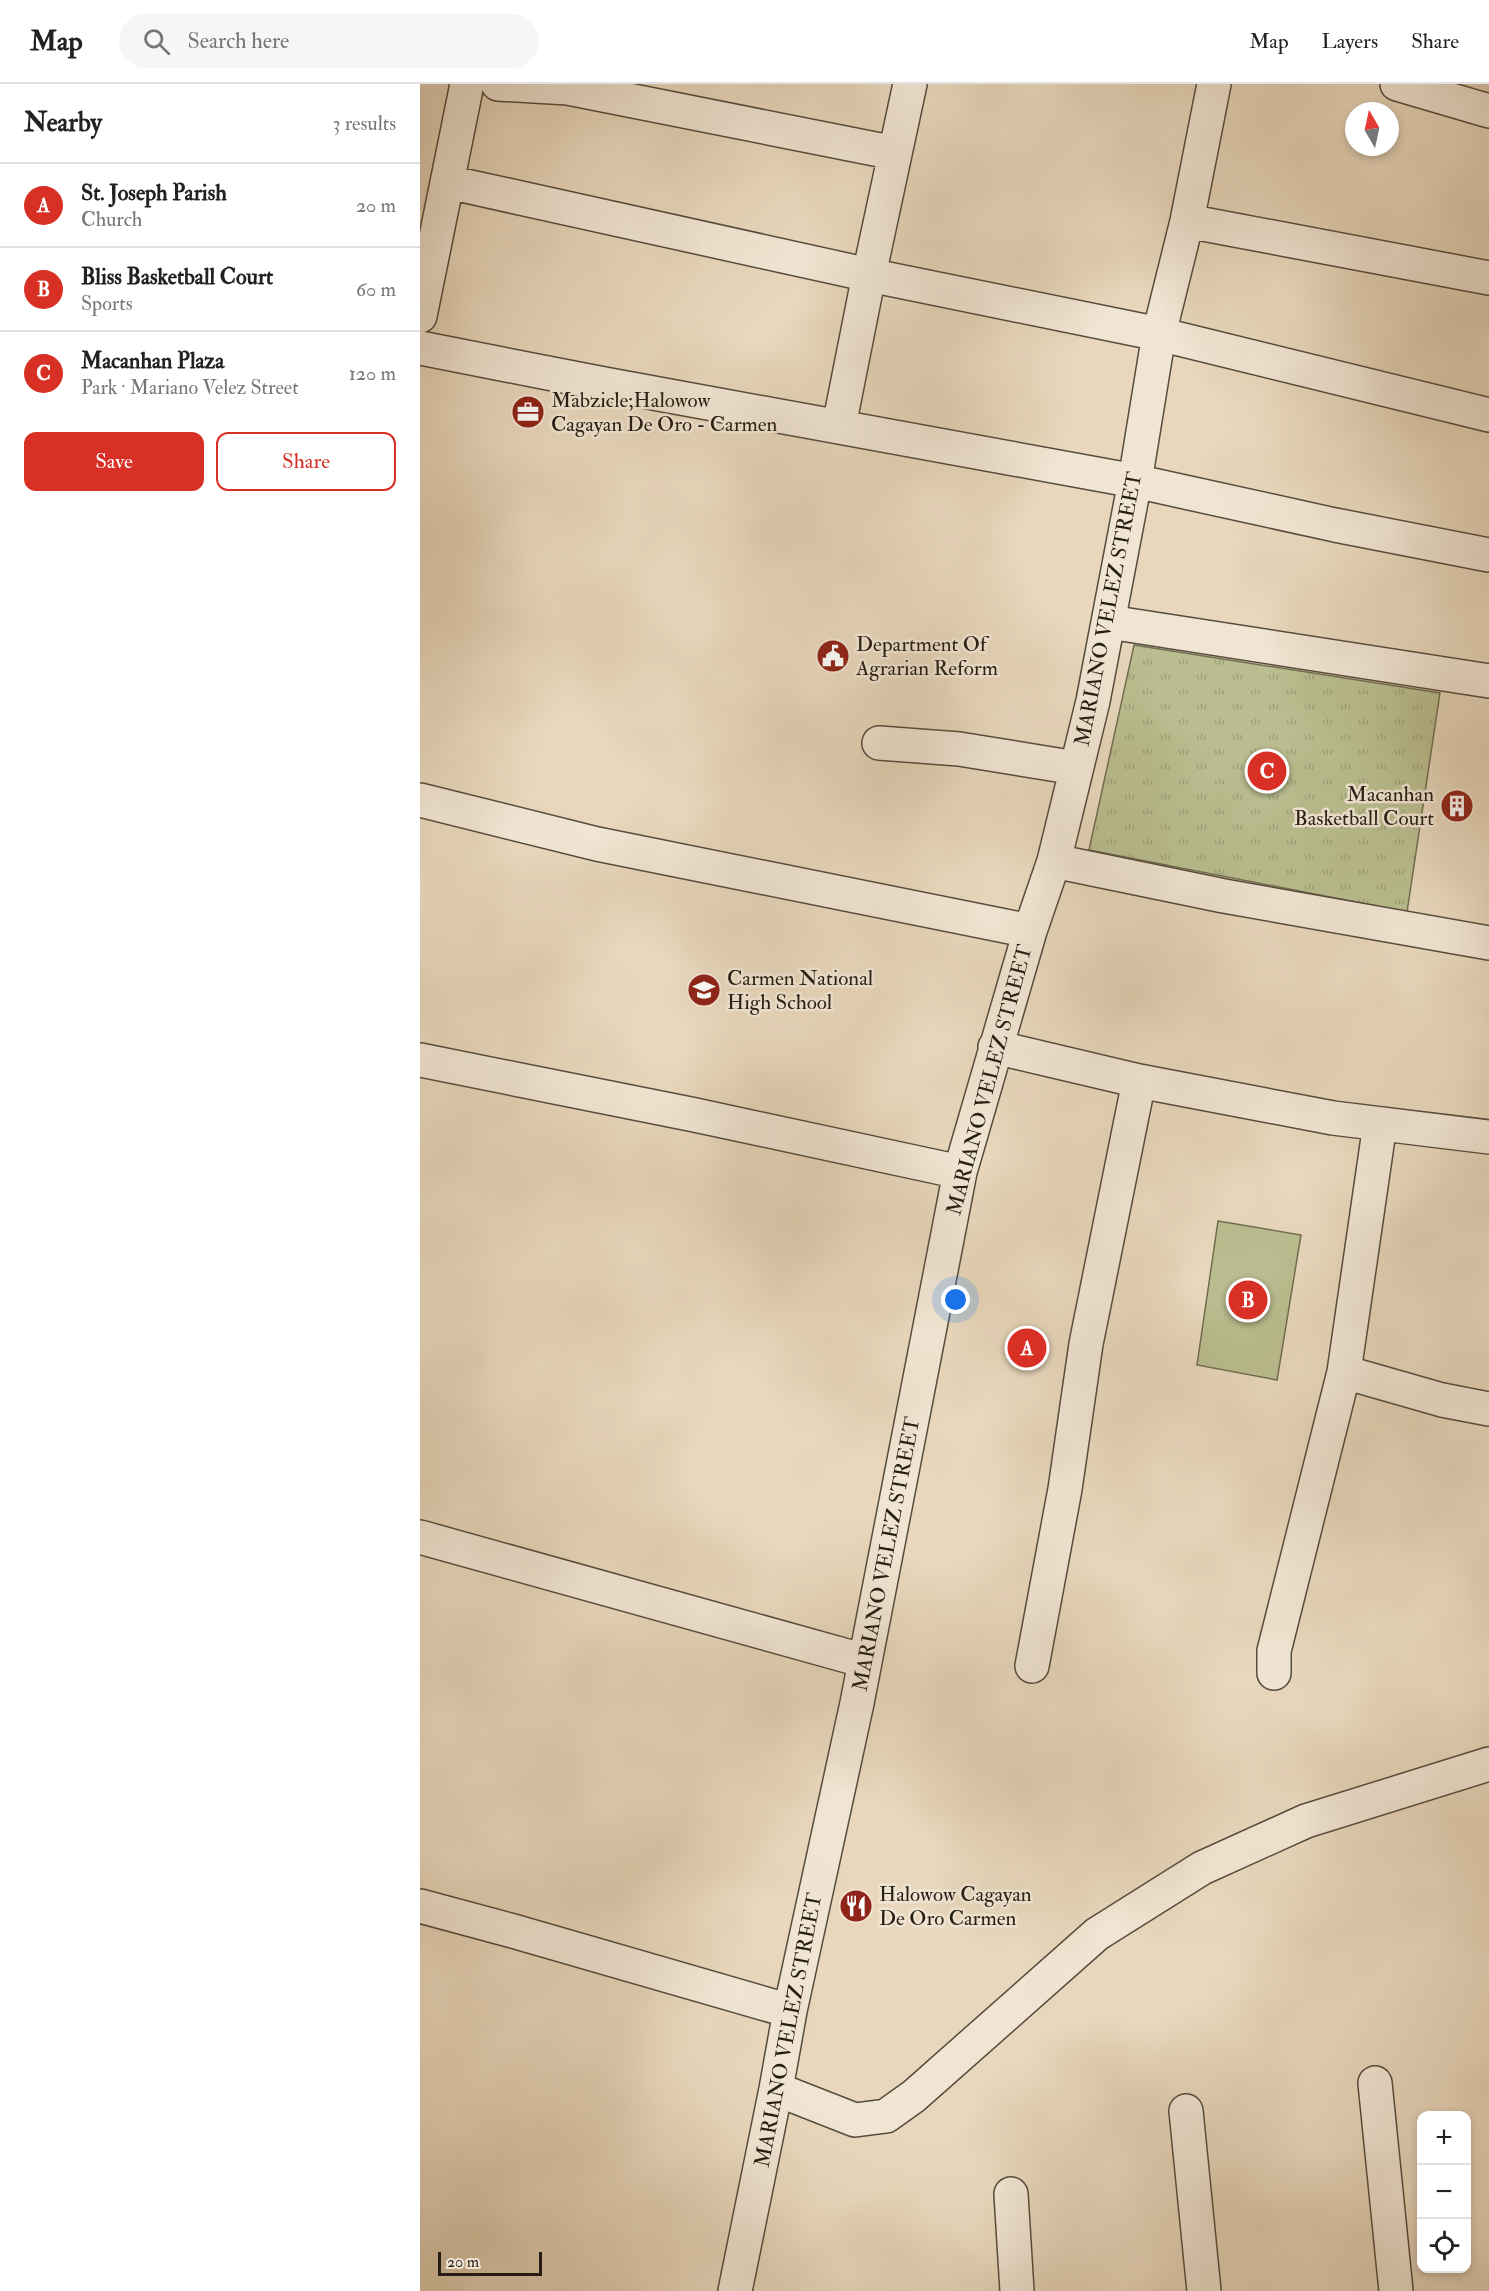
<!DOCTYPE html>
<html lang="en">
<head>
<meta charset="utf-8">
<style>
  :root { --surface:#fff; --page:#f6f6f6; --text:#222; --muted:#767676; --line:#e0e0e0; --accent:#d93025 }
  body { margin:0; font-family:"IM FELL Double Pica",serif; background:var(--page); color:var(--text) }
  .controls { position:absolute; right:18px; bottom:18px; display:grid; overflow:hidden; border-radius:12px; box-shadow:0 3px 9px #0003 }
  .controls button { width:54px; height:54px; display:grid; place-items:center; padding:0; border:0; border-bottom:2px solid var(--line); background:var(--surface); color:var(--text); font:30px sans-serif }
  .compass { position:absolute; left:925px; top:18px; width:54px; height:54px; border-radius:50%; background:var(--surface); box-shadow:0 3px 9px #0003; rotate:351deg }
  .scale { position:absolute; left:18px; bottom:15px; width:104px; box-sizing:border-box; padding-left:6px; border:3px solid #261d12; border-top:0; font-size:16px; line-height:21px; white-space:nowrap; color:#261d12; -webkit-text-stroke:4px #f0e5d3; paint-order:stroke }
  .you { position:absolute; left:536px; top:1216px; width:21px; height:21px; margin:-15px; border:4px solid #fff; border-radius:50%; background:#1a73e8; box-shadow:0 0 0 9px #1a73e833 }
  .badge { display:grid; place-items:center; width:39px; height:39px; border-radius:50%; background:var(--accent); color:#fff; font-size:20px; font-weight:700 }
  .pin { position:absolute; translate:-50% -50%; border:3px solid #fff; box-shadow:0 2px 6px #0006 }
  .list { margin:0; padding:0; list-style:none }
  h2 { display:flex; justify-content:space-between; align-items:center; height:78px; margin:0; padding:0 24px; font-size:26px }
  h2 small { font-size:20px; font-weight:400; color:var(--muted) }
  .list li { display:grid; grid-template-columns:39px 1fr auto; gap:18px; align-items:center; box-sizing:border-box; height:84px; padding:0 24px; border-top:2px solid var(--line) }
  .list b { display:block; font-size:22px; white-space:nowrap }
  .list p { margin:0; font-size:20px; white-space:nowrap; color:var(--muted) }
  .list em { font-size:20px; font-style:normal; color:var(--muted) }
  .actions { display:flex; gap:12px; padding:18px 24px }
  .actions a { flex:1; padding:14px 0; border:2px solid var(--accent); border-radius:12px; text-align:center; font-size:21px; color:var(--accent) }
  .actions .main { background:var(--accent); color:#fff }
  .icon { flex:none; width:33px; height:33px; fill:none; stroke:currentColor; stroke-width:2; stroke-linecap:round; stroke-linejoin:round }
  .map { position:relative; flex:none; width:1069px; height:2207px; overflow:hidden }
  header { display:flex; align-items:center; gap:36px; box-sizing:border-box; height:84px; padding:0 30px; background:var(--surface); border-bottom:2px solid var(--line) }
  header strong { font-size:28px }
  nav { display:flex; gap:33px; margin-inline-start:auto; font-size:21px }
  .search { width:420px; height:54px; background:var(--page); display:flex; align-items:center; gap:15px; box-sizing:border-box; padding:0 21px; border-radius:33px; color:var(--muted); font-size:22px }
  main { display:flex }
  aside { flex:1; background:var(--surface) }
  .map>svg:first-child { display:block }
  .grass { fill:url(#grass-tufts); stroke:#706d50; stroke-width:1.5 }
  .pitch { fill:#b9bd8f; stroke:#706d50; stroke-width:1.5 }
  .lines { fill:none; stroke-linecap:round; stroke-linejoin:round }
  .minor-casing { stroke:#564c3c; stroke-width:36 }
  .minor { stroke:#f0e5d3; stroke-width:33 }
  .labels { text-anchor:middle; stroke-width:5; stroke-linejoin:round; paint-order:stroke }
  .poi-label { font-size:21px; fill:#261d12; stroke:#f0e5d3; text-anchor:start }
  .street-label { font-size:21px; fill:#261d12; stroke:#f0e5d3 }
</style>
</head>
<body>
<header>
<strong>Map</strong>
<div class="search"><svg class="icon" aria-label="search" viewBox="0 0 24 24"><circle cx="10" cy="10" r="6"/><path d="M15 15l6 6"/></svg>Search here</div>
<nav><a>Map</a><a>Layers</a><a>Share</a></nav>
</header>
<main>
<aside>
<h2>Nearby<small>3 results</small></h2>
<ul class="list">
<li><span class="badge">A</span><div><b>St. Joseph Parish</b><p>Church</p></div><em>20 m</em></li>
<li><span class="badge">B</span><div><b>Bliss Basketball Court</b><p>Sports</p></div><em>60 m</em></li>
<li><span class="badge">C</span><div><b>Macanhan Plaza</b><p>Park · Mariano Velez Street</p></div><em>120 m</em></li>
</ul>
<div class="actions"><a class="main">Save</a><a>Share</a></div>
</aside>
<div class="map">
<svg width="1069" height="2207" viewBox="0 0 1069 2207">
  <defs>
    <pattern id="grass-tufts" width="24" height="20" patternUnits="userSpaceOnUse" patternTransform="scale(1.5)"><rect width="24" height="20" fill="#b9bd8f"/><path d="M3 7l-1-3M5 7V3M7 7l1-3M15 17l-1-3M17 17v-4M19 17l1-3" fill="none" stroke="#9fa27a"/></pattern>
  </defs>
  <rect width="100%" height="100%" fill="#e8d7bc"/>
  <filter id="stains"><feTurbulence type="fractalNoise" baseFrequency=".00333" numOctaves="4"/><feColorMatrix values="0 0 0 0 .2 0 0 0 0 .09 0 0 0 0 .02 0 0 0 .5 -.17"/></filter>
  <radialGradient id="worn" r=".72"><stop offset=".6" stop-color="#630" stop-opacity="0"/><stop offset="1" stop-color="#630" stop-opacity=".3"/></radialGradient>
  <path class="grass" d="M 714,561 L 1020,609 L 987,828 L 669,766 Z"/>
  <path class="pitch" d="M 798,1137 L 881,1151 L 857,1296 L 777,1281 Z"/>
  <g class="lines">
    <defs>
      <path id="minor" d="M 78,0 L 148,4 L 475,69
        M 977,0 L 1069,27
        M 28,98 L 449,191 L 739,250 L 1069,331
        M 767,137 L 1069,194
        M 0,232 L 47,0
        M 0,264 L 184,300 L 715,397 L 915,441 L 1069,471
        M 419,342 L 449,191 L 490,0
        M 689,538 L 1069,597
        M 459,659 L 539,665 L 656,684
        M 0,716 L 177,760 L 610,847
        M 634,777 L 804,812 L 1069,859
        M 575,963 L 719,997 L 913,1034 L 1069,1053
        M 0,976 L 275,1031 L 540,1088
        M 924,1288 L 1022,1316 L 1069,1325
        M 0,1453 L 445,1577
        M 612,1582 L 645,1405 L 666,1260 L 719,997
        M 854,1589 L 854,1567 L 924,1288 L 960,1040
        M 0,1822 L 93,1847 L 370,1927
        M 955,1999 L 976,2207
        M 356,2005 L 435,2036 L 466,2032 L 494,2012 L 677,1850 L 782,1784 L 886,1737 L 1069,1680
        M 766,2027 L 784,2207
        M 591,2110 L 597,2207
        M 315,2207 L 356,2005 L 370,1927 L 437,1619 L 540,1088 L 610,847 L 634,777 L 673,617 L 715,397 L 739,250 L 767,137 L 794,0"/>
    </defs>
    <use href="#minor" class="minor-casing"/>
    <use href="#minor" class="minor"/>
  </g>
  <defs>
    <symbol id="office-disc" viewBox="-11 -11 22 22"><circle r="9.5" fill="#8f2418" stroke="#f0e5d3"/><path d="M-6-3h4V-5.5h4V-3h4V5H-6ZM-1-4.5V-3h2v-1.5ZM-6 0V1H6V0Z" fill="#fff"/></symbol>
    <symbol id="civic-disc" viewBox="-11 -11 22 22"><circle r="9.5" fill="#8f2418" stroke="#f0e5d3"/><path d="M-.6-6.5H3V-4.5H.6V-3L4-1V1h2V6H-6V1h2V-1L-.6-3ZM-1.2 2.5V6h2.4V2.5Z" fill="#fff"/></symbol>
    <symbol id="building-disc" viewBox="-11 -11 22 22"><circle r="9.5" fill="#8f2418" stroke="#f0e5d3"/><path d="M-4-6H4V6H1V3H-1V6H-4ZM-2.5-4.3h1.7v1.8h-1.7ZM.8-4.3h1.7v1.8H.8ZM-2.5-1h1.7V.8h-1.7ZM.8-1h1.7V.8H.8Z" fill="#fff"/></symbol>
    <symbol id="school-disc" viewBox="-11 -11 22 22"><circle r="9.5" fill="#8f2418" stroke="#f0e5d3"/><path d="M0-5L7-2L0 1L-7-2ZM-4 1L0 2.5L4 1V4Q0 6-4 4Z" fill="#fff"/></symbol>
    <symbol id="restaurant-disc" viewBox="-11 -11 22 22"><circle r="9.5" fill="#8f2418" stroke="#f0e5d3"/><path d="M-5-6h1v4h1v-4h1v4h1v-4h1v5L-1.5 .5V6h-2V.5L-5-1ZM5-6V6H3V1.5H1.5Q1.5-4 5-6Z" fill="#fff"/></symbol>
  </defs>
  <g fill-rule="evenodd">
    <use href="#office-disc" x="89" y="309" width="38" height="38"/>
    <use href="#civic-disc" x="394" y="553" width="38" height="38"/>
    <use href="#building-disc" x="1018" y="703" width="38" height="38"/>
    <use href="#school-disc" x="265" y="887" width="38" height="38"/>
    <use href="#restaurant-disc" x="417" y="1803" width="38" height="38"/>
  </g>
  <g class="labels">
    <g class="poi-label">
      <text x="131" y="323">Mabzicle;Halowow<tspan x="131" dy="24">Cagayan De Oro - Carmen</tspan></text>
      <text x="436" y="567">Department Of<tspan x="436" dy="24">Agrarian Reform</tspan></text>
      <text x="1014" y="717" text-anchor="end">Macanhan<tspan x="1014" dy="24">Basketball Court</tspan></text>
      <text x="307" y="901">Carmen National<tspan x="307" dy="24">High School</tspan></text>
      <text x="459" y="1817">Halowow Cagayan<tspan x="459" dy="24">De Oro Carmen</tspan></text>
    </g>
    <g class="street-label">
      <text transform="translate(688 525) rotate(-79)" y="7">MARIANO VELEZ STREET</text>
      <text transform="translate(569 996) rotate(-75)" y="7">MARIANO VELEZ STREET</text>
      <text transform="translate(466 1470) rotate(-79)" y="7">MARIANO VELEZ STREET</text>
      <text transform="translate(368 1946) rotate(-79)" y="7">MARIANO VELEZ STREET</text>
    </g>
  </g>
  <rect width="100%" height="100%" filter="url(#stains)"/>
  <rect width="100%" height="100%" fill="url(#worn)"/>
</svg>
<div class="controls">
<button>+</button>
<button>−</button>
<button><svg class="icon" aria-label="locate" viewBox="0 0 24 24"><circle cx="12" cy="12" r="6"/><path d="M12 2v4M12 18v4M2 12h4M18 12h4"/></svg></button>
</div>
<svg class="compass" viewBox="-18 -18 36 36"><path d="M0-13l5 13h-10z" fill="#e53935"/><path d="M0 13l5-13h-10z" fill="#767676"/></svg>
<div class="scale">20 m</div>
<div class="you"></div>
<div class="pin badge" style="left:607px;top:1264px">A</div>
<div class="pin badge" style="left:828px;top:1216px">B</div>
<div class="pin badge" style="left:847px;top:687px">C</div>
</div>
</main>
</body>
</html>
